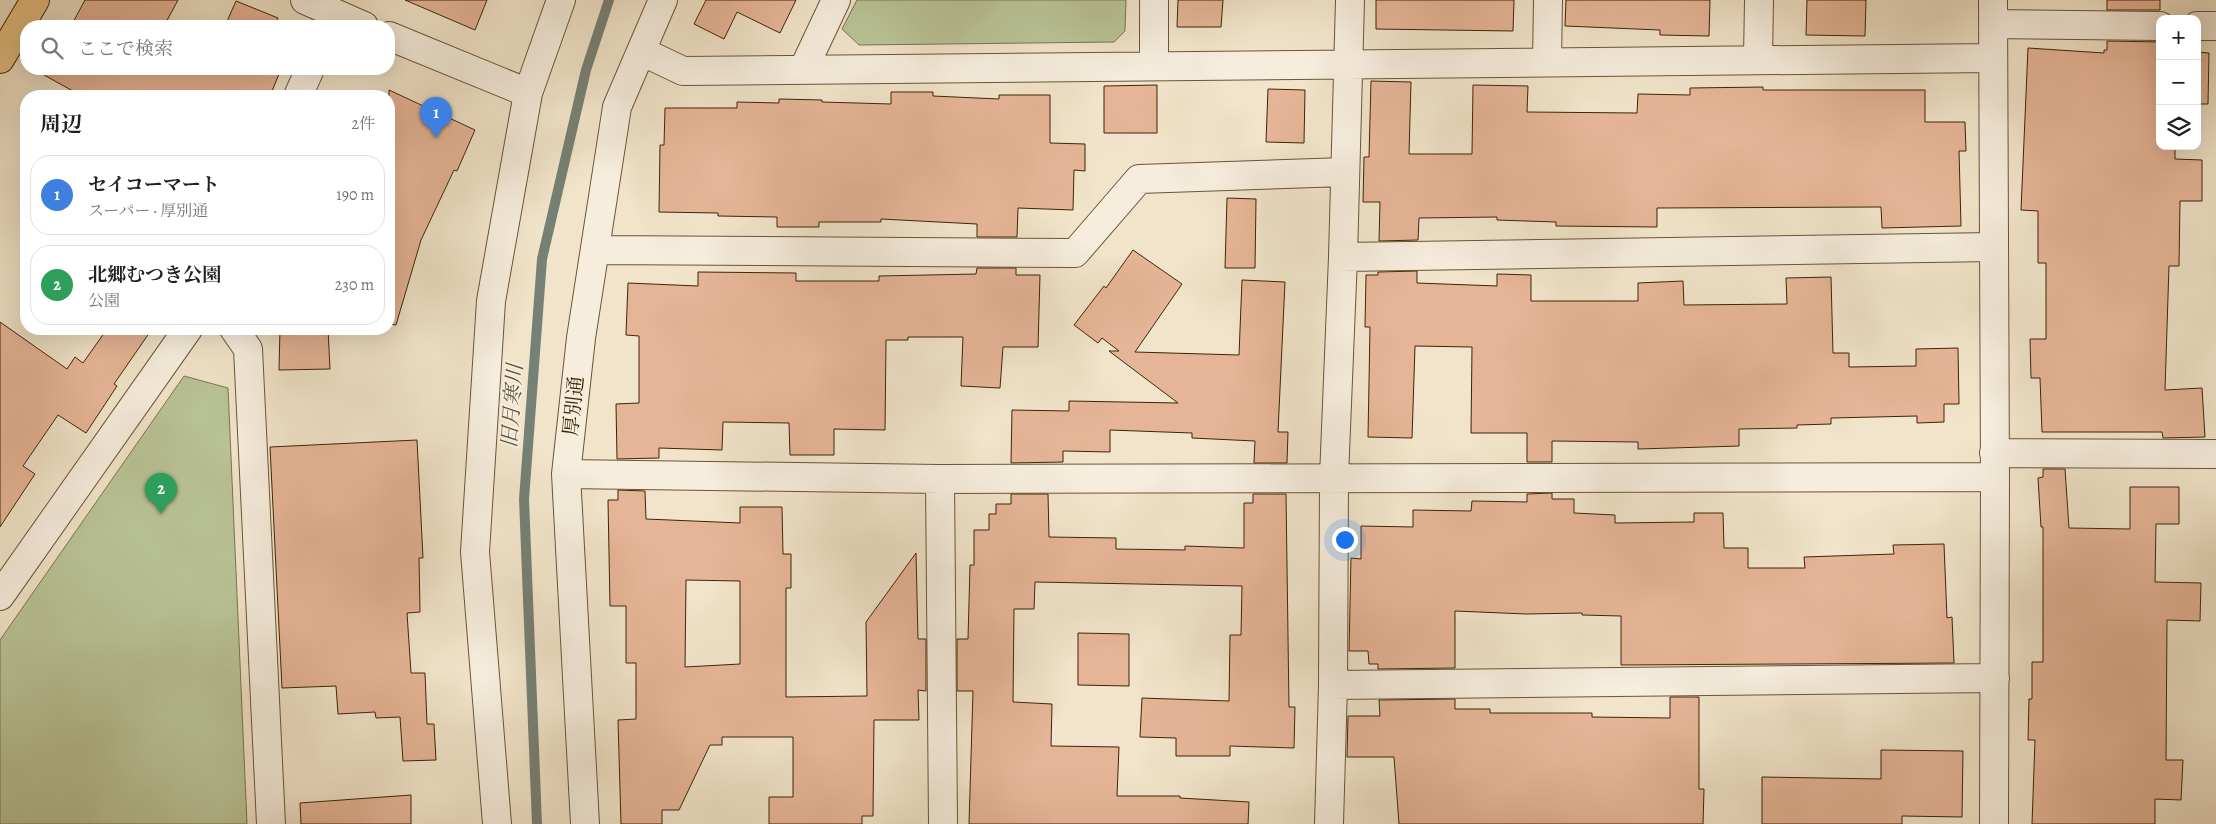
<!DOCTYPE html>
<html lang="ja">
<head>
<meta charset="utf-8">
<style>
  :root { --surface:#fff; --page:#f6f6f6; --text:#202124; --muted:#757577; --line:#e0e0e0; --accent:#1a73e8 }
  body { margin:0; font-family:Alegreya,"Noto Serif JP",serif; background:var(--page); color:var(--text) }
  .controls { position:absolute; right:15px; top:15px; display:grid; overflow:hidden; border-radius:10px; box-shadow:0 5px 20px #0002 }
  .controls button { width:45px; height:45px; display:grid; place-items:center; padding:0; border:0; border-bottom:1px solid var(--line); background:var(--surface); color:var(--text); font:25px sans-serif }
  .you { position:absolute; left:1344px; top:539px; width:18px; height:18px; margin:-12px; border:4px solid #fff; border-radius:50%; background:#1a73e8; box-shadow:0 0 0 8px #1a73e833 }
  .badge { display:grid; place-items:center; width:32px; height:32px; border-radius:50%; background:var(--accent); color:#fff; font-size:16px; font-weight:700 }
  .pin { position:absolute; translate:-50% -41px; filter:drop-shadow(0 1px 2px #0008) }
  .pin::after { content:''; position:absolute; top:26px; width:18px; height:15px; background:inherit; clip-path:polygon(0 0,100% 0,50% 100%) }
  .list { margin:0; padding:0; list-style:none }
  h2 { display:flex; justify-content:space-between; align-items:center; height:65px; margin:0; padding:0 20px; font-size:21px }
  h2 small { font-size:16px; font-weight:400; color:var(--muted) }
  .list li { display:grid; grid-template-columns:32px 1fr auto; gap:15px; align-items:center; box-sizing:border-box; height:80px; margin:0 10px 10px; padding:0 10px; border:1px solid var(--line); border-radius:20px }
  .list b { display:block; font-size:19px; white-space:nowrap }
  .list p { margin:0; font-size:16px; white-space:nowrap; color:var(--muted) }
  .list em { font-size:16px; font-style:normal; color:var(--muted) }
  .icon { flex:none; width:28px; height:28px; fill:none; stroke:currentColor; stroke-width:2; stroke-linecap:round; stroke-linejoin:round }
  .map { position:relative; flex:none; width:2216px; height:824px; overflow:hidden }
  .search { position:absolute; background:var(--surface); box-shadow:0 5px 20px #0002; left:20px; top:20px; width:375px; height:55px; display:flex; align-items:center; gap:12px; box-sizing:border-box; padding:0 18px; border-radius:20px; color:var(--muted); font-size:19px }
  .panel { position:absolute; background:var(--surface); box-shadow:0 5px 20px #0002; left:20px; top:90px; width:375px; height:245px; border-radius:20px }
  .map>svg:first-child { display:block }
  .green { fill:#b9c497; stroke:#7a744e }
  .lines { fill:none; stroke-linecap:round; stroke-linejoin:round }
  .stream { stroke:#768074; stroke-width:10 }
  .building { fill:#e6b597; stroke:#3c2506; fill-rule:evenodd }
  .minor-casing { stroke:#695537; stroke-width:30 }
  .highway-casing { stroke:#3c2506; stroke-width:30 }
  .minor { stroke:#f6eddd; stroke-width:28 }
  .highway { stroke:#e8c285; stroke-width:28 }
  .labels { text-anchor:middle; stroke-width:4; stroke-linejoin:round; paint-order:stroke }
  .street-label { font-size:20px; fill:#3c2506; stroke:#f6eddd }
  .water-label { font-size:21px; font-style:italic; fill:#59533d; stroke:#f6eddd }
</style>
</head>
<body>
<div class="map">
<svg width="2216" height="824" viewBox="0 0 2216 824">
  <rect width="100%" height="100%" fill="#f1e4ca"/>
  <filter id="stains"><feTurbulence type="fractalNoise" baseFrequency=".004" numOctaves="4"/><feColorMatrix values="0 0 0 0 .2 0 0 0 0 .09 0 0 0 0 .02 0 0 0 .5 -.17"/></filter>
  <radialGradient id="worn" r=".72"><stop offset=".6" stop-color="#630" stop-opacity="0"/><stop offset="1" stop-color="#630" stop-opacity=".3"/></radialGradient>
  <path class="green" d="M 857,0 L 1126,0 L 1125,31 L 1114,42 L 859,45 L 842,29 Z
    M 184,376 L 228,388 L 247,824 L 0,824 L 0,640 Z"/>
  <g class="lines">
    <path class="stream" d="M 537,824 L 524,499 L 542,259 L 586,70 L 609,0"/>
  </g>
  <path class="building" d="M 85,0 L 178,0 L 164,26 L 71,26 Z
    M 405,0 L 487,0 L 475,30 Z
    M 706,0 L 796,0 L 780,33 L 737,12 L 724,39 L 694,24 Z
    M 1178,0 L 1223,0 L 1221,27 L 1177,27 Z
    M 1376,0 L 1514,0 L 1513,31 L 1376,29 Z
    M 1566,0 L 1710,0 L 1709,36 L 1660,35 L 1660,30 L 1565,26 Z
    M 1807,0 L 1866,0 L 1865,36 L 1806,35 Z
    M 2107,0 L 2160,0 L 2160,10 L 2107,10 Z
    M 236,1 L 278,18 L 274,26 L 225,26 Z
    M 2107,41 L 2160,42 L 2160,146 L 2175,146 L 2175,159 L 2202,160 L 2202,201 L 2180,201 L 2179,266 L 2169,266 L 2165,390 L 2202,388 L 2205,437 L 2163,438 L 2162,432 L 2042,432 L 2040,378 L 2031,378 L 2030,339 L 2046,339 L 2046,263 L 2038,263 L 2038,211 L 2021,210 L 2028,48 L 2104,53 L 2104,50 L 2107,50 Z
    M 2197,52 L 2209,53 L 2208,104 L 2197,104 Z
    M 47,69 L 281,69 L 270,96 L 82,96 L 44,75 Z
    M 1371,81 L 1411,82 L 1409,154 L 1472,154 L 1473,85 L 1528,86 L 1527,112 L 1637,113 L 1638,94 L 1690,95 L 1690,88 L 1763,87 L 1763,90 L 1925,90 L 1925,122 L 1965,122 L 1966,151 L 1959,151 L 1961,226 L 1882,228 L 1881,207 L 1657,208 L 1657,227 L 1556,226 L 1556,222 L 1497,220 L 1497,217 L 1419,218 L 1418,240 L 1379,241 L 1380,202 L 1363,202 L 1364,157 L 1369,157 Z
    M 1157,85 L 1157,133 L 1104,133 L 1104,86 Z
    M 1268,89 L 1305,90 L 1304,143 L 1266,142 Z
    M 389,90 L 475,130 L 457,171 L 454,170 L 421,240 L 396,325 L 389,324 Z
    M 891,92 L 933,92 L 933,96 L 999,99 L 999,95 L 1050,95 L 1050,143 L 1085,144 L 1085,171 L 1074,170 L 1073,210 L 1018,208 L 1017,237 L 977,237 L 977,224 L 881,219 L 881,222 L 819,222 L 819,227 L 777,227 L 777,217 L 718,216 L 718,213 L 659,212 L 660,145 L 664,145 L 665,108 L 737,108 L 737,102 L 779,103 L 779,99 L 822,100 L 822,102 L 891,104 Z
    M 1227,198 L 1256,199 L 1255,268 L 1225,268 Z
    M 1133,250 L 1182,284 L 1135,352 L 1239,355 L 1242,280 L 1285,282 L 1278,432 L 1288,432 L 1287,463 L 1254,463 L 1255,441 L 1192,438 L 1192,433 L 1110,430 L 1110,452 L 1063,451 L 1063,462 L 1011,463 L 1012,410 L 1069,411 L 1069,401 L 1178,403 L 1109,351 L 1119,351 L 1102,338 L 1098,343 L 1074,325 L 1104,286 L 1106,288 Z
    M 977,268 L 1016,268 L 1016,275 L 1040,275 L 1038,347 L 1003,347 L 1000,388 L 961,386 L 963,337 L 908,337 L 908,340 L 886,340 L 885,430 L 834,429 L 834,455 L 790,455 L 789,423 L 723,422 L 722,450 L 659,448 L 659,458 L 617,459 L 616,404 L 639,403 L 639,336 L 626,335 L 628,283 L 698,286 L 698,272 L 796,273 L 796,281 L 879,281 L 879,276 L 976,274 Z
    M 1417,271 L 1417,283 L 1497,286 L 1497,274 L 1531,275 L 1531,301 L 1638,301 L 1638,283 L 1683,281 L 1684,305 L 1787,304 L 1786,278 L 1831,277 L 1833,353 L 1849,353 L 1849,367 L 1916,366 L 1916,349 L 1958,348 L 1959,404 L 1944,404 L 1944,422 L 1917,423 L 1917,416 L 1831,418 L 1831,424 L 1797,425 L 1797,428 L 1739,429 L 1739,446 L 1638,449 L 1638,442 L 1552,441 L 1552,462 L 1527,462 L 1527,433 L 1471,433 L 1472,347 L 1415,346 L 1412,438 L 1368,437 L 1370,327 L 1365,327 L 1366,275 L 1378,275 L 1378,272 Z
    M 0,322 L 67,369 L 75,357 L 83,363 L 107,329 L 152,329 L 114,384 L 117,386 L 86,433 L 58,415 L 23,466 L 35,474 L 0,527 Z
    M 280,329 L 328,329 L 330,369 L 279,370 Z
    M 417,440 L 423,558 L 419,558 L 420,612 L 407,613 L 411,673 L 425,673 L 427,724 L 434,724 L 436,760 L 403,761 L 400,717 L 376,718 L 375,712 L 338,714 L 336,686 L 282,688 L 270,447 Z
    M 2043,469 L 2065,469 L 2069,528 L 2130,529 L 2130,487 L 2179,487 L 2179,524 L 2156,524 L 2155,582 L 2201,583 L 2200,621 L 2167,620 L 2166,760 L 2183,760 L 2181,800 L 2155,799 L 2155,824 L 2032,824 L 2035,740 L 2028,740 L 2029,699 L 2032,699 L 2032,662 L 2043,662 L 2043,527 L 2041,527 L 2038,478 L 2043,477 Z
    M 618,490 L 645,491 L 646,519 L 740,523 L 740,507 L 782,507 L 783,554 L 791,554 L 791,588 L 786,588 L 786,697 L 867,696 L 866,622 L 916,553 L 918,639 L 926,639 L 926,691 L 918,690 L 919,720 L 874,720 L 873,816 L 862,816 L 862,824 L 769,824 L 769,797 L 793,797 L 793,737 L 722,737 L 722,745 L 710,745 L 679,810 L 662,810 L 662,824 L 621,824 L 618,720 L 636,719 L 636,663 L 626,663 L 626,606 L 610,606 L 608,500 L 618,500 ZM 686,580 L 740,581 L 740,664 L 685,667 Z
    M 1552,493 L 1552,499 L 1574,499 L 1574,513 L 1615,515 L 1615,523 L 1694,522 L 1694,513 L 1723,513 L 1724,548 L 1748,548 L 1748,568 L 1805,568 L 1804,557 L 1894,554 L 1893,545 L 1944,544 L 1947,618 L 1952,617 L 1954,663 L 1621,665 L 1621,616 L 1582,615 L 1582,613 L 1526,614 L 1455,611 L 1455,668 L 1378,669 L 1378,664 L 1369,664 L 1368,651 L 1349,651 L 1351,558 L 1361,559 L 1361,526 L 1413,527 L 1413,510 L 1471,511 L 1472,501 L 1527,502 L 1527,494 Z
    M 1011,494 L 1048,494 L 1049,537 L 1116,538 L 1116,549 L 1185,550 L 1185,546 L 1244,548 L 1244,503 L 1253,503 L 1253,494 L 1286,494 L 1289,707 L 1295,707 L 1294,748 L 1230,746 L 1230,756 L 1176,756 L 1176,738 L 1140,737 L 1142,698 L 1229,701 L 1230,635 L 1241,635 L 1242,586 L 1035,582 L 1034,609 L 1014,609 L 1013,702 L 1052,704 L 1051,746 L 1119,747 L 1117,796 L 1180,796 L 1180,798 L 1249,802 L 1248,824 L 969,824 L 973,691 L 957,691 L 957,639 L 968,639 L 970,565 L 974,565 L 974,530 L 989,530 L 989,514 L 996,514 L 996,504 L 1011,504 Z
    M 1078,633 L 1129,634 L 1129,686 L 1078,685 Z
    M 1670,697 L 1699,697 L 1699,789 L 1704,789 L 1703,824 L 1399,824 L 1394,757 L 1347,757 L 1348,716 L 1380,716 L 1379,700 L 1455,699 L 1455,709 L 1490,709 L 1490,713 L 1592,713 L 1592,717 L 1670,718 Z
    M 1881,750 L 1963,751 L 1962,817 L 1902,816 L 1902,824 L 1762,824 L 1762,777 L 1881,779 Z
    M 411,795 L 411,824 L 301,824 L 300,803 Z"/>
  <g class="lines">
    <defs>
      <path id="minor" d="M 305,0 L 364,26
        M 1993,0 L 1995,477 L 1994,824
        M 1993,24 L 2160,26
        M 2197,26 L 2216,26
        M 389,36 L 528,93
        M 641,51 L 683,71 L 1993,58
        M 1758,59 L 1759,0
        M 1547,61 L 1548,0
        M 1154,65 L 1154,0
        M 803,70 L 836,0
        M 298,96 L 310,69
        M 595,250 L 1075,253 L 1139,179 L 1345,172
        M 1343,257 L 1994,247
        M 234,329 L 248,349 L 271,824
        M 1994,453 L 2216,454
        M 566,474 L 940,479 L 1995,477
        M 940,479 L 943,824
        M 0,596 L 188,329
        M 1333,685 L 1995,678
        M 497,824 L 475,552 L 491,301 L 528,93 L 561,0
        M 585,824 L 566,474 L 581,338 L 617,107 L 663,0
        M 1329,824 L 1333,685 L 1334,477 L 1343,257 L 1350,0"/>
      <path id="highway" d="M 0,59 L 35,0"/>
    </defs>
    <use href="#minor" class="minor-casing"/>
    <use href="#highway" class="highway-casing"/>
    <use href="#minor" class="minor"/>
    <use href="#highway" class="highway"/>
  </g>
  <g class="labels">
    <g class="street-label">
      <text transform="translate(573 406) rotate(-84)" y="7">厚別通</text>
    </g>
    <g class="water-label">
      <text transform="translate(512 406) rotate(-86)" y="7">旧月寒川</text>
    </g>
  </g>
  <rect width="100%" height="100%" filter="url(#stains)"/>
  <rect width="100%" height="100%" fill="url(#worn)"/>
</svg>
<div class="controls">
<button>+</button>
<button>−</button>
<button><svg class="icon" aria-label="layers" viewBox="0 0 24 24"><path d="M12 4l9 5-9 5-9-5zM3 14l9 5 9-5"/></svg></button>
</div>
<div class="you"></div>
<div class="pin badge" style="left:436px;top:138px;background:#3f7fe0">1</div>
<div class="pin badge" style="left:161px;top:514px;background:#2e9e5b">2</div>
<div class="search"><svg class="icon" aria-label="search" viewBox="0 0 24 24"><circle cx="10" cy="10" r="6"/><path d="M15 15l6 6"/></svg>ここで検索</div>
<section class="panel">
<h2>周辺<small>2件</small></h2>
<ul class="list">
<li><span class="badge" style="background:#3f7fe0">1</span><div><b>セイコーマート</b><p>スーパー · 厚別通</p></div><em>190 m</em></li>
<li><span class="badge" style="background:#2e9e5b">2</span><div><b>北郷むつき公園</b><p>公園</p></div><em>230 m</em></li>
</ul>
</section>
</div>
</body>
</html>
